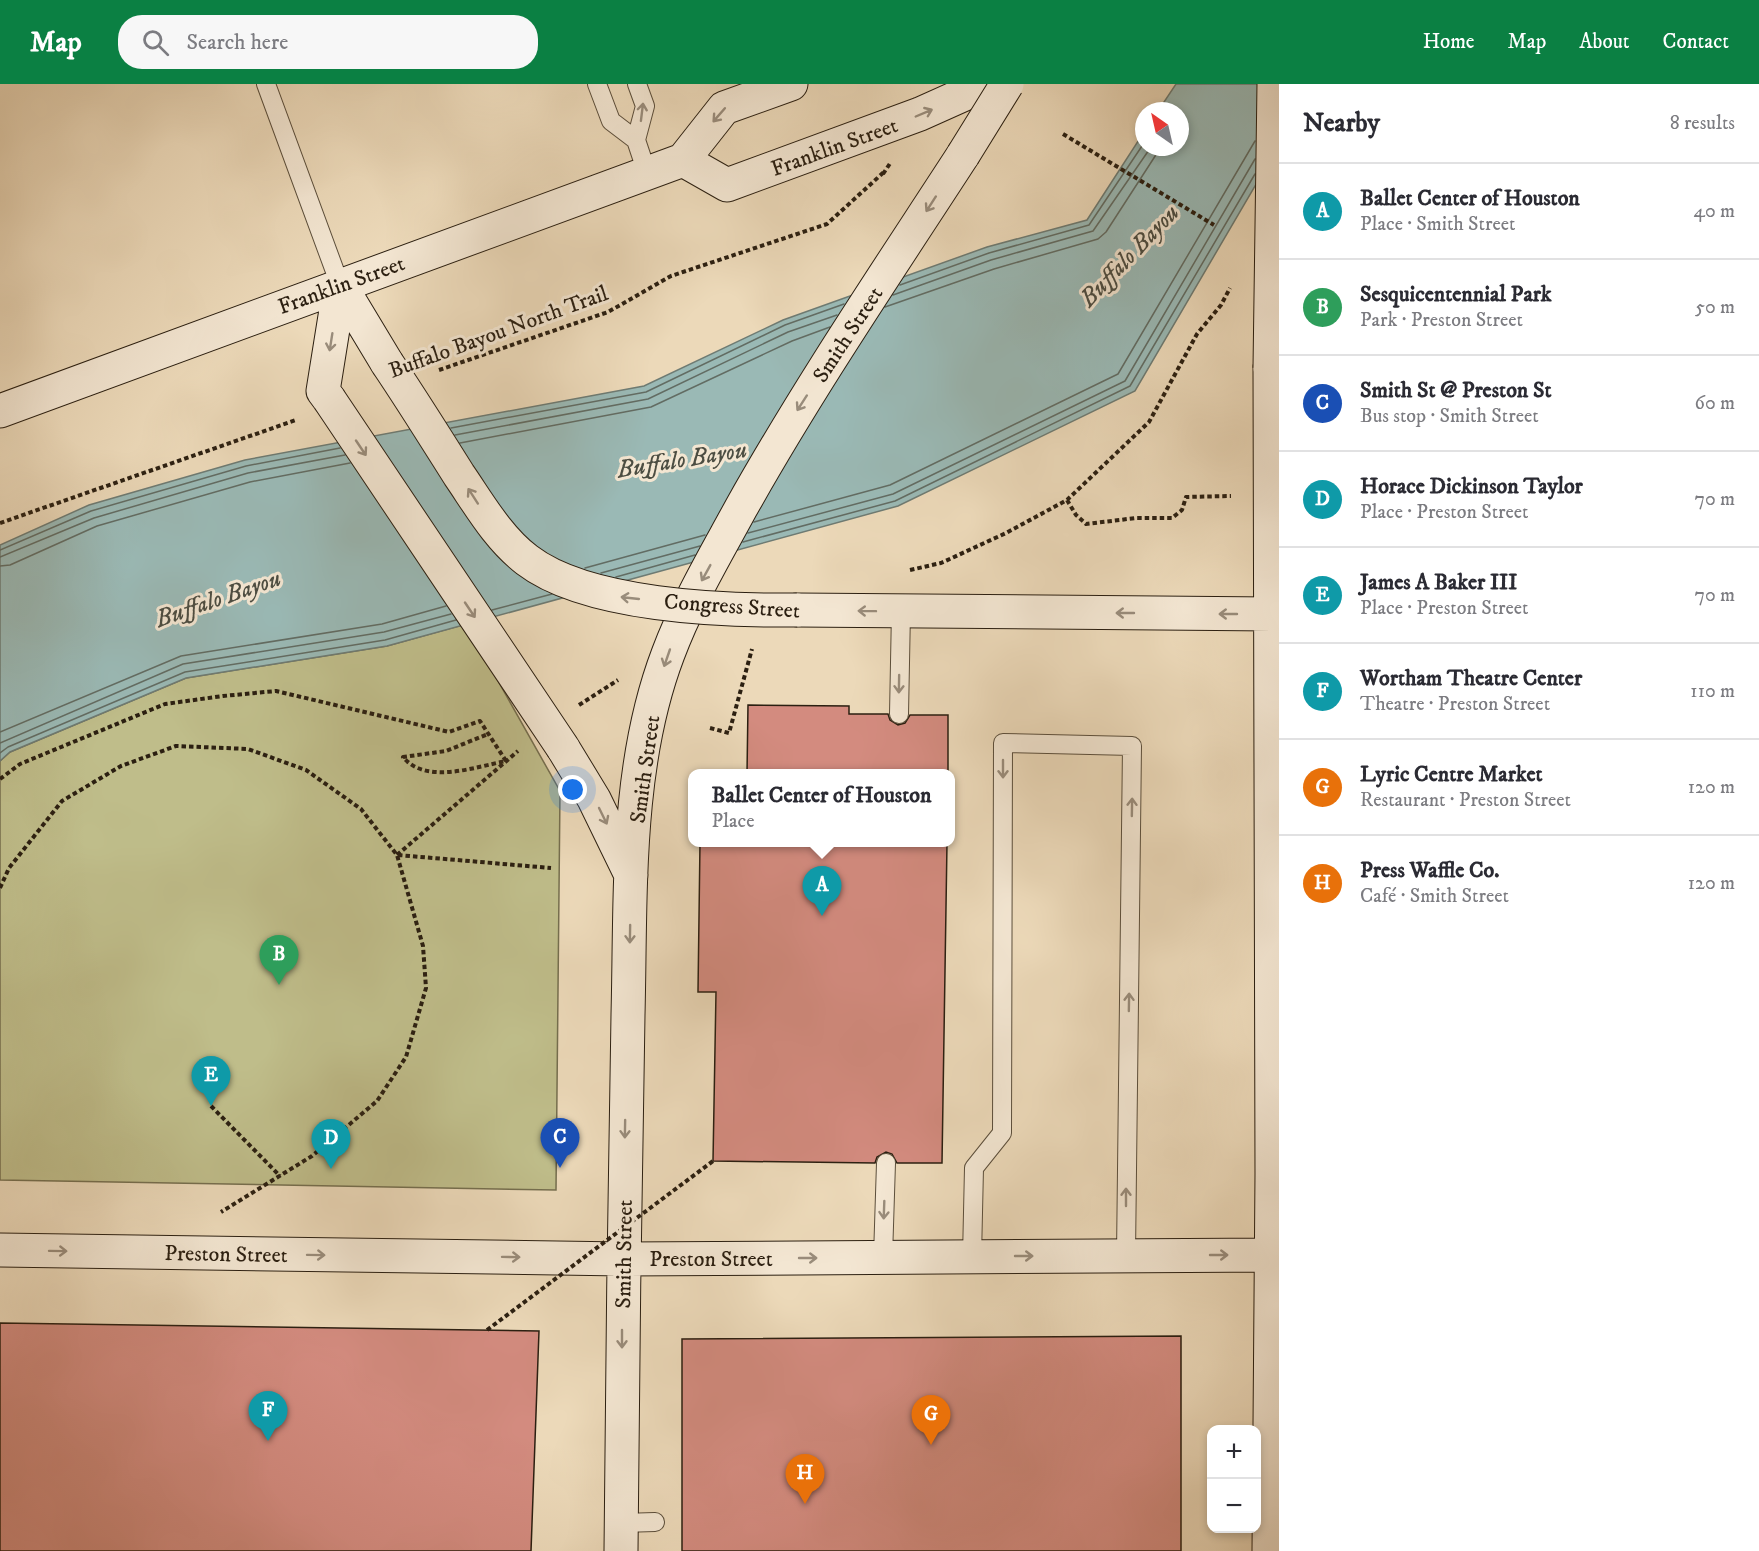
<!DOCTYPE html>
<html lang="en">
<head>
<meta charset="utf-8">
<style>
  :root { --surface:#fff; --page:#f7f7f7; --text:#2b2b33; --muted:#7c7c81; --line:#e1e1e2; --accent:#0b8043 }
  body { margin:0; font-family:"IM FELL DW Pica",serif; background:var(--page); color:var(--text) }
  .controls { position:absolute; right:18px; bottom:18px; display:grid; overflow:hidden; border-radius:12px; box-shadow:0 3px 9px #0003 }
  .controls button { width:54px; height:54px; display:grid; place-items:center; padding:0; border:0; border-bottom:2px solid var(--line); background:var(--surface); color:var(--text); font:30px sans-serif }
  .compass { position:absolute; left:1135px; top:18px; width:54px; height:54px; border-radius:50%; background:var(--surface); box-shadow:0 3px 9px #0003; rotate:326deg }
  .you { position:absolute; left:573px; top:706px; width:21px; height:21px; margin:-15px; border:4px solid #fff; border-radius:50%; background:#1a73e8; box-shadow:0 0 0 9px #1a73e833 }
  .badge { display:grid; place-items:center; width:39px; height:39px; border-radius:50%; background:var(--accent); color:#fff; font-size:20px; font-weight:700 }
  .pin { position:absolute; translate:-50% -50px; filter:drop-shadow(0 2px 3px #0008) }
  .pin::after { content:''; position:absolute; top:32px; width:21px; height:18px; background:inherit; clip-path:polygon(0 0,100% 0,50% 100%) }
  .popup { position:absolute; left:688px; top:685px; width:267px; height:78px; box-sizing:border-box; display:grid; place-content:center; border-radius:12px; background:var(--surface); filter:drop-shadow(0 2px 4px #0005); font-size:20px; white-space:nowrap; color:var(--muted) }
  .popup b { font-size:22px; color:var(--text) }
  .popup::after { content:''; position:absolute; left:50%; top:100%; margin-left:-12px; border:12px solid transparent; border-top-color:var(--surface) }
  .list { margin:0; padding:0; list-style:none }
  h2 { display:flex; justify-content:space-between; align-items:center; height:78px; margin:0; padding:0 24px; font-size:26px }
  h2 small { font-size:20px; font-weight:400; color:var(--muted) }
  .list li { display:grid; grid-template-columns:39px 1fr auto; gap:18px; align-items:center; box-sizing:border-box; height:96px; padding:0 24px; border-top:2px solid var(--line) }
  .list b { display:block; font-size:22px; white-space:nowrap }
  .list p { margin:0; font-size:20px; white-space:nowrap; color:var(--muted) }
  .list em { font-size:20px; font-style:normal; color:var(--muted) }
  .icon { flex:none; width:33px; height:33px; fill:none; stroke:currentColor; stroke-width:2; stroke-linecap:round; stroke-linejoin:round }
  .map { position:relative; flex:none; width:1279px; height:1467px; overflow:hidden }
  header { display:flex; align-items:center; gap:36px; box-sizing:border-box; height:84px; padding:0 30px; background:var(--accent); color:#fff }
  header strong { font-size:28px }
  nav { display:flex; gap:33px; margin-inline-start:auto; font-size:21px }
  .search { width:420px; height:54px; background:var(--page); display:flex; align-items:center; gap:15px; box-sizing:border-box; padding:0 21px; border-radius:24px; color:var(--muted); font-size:22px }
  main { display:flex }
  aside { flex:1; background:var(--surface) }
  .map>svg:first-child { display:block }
  .green { fill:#bfbd8a; stroke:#756e4e; stroke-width:1.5 }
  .water { fill:#9ab9b5; stroke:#6e7b73; stroke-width:1.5 }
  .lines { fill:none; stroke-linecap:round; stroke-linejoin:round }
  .shore { stroke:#626c63; stroke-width:1.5 }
  .building { fill:#d38b7f; stroke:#2b1f11; stroke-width:1.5 }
  .lane-casing { stroke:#5b4e3b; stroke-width:20 }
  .secondary-casing { stroke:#2b1f11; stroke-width:35 }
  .path { stroke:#2b1f11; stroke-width:4; stroke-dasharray:4.5 3; stroke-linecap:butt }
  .lane { stroke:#f3e6d2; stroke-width:18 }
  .secondary { stroke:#f3e6d2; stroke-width:33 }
  .secondary-bridge-casing { stroke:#2b1f11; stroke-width:35; stroke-linecap:butt }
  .path-bridge { stroke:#2b1f11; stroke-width:4; stroke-dasharray:4.5 3; stroke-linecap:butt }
  .secondary-bridge { stroke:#f3e6d2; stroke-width:33 }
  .oneway { stroke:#998c7b }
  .labels { text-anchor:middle; stroke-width:6; stroke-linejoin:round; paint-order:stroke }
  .street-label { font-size:22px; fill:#2b1f11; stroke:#f3e6d2 }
  .water-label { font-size:24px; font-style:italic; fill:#4c4d42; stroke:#f3e6d2 }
</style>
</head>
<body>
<header>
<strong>Map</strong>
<div class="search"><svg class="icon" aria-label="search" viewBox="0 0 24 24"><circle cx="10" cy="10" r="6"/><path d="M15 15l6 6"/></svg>Search here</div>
<nav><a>Home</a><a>Map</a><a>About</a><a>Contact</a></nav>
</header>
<main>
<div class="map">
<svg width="1279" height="1467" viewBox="0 0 1279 1467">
  <rect width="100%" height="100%" fill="#ecd9b9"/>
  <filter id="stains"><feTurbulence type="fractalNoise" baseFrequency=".00333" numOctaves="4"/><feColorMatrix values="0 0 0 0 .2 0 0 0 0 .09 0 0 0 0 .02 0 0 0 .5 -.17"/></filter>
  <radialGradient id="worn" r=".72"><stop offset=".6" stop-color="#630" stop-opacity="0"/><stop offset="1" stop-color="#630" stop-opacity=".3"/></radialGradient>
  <path class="green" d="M 466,540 L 560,707 L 556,1106 L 0,1096 L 0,677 L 10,668 L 186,594 L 387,562 Z"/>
  <path class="water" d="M 1176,0 L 1279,0 L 1279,61 L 1135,307 L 898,422 L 387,562 L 186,594 L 10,668 L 0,677 L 0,461 L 89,421 L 245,376 L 644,302 L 783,236 L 987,163 L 1087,136 L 1144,48 L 1144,63 L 1180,63 L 1180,27 L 1158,27 Z"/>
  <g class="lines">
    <path class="shore" d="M 900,201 L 989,169 L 1089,141 L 1144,59
      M 893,211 L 991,176 L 1093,147 L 1151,63
      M 885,223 L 994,185 L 1098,155 L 1106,148 L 1161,63
      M 451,344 L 646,308 L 785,241 L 844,220
      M 455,351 L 648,315 L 788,248 L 837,231
      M 460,359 L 651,323 L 792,257 L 830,243
      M 754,438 L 890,401 L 1118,290 L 1255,57
      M 748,449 L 893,410 L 1125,297 L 1255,75
      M 743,458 L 895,417 L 1130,302 L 1255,90
      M 0,466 L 91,427 L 246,382 L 340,364
      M 0,473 L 94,434 L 248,389 L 345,371
      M 0,482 L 10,481 L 97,442 L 250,398 L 350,379
      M 585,484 L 705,451
      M 601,489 L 700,462
      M 616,493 L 695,471
      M 492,526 L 552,510
      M 0,648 L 181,572 L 382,540 L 446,522
      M 0,659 L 183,580 L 384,548 L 451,530
      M 0,669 L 8,663 L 185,588 L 385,556 L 456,536"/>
  </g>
  <path class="building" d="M 748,621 L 849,622 L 849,630 L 888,630 L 890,636 L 898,641 L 905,639 L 910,631 L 948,631 L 948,690 L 747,690 Z
    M 700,759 L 947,759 L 942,1079 L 897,1079 L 892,1070 L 886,1068 L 877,1073 L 875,1079 L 713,1077 L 716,908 L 698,908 Z
    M 0,1239 L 539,1247 L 531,1467 L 0,1467 Z
    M 1181,1252 L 1181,1467 L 682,1467 L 682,1255 Z"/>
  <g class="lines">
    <defs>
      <path id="lane" d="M 266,0 L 340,201
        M 597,0 L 611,37 L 636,56
        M 637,0 L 645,22 L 636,56 L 647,89
        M 899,630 L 901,527
        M 883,1173 L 886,1079
        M 972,1173 L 974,1084 L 1002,1049 L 1003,659 L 1132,662 L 1126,1171
        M 622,1439 L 655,1438"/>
      <path id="secondary" d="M 683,76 L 727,101 L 920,30 L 987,0
        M 340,201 L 387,279
        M 329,315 L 323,307 L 340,201
        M 0,327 L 683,76 L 724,24 L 791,0
        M 797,526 L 1279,530
        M 563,664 L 594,715 L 631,791
        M 0,1166 L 623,1175 L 1279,1171
        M 621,1467 C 623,1288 624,1110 628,931 C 631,812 625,683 668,570 C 687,519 715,472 741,424 C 809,303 887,188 963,71
        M 1269,1467 L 1272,1090 L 1270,284"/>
    </defs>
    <use href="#lane" class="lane-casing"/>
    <use href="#secondary" class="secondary-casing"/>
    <path class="path" d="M 1063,50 L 1214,141
      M 439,286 L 608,228 L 671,192 L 827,140 L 884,88
      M 1067,416 L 1076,431 L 1086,440 L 1136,434 L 1172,434 L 1182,426 L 1186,413 L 1231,412
      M 0,439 L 296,336
      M 910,486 L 941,479 L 1006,449 L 1067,416 L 1149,338 L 1197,250 L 1221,221 L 1230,204
      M 579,621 L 618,596
      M 710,644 L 729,649 L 752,565
      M 0,695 L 20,680 L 165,620 L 223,612 L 276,607 L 449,648 L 480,637 L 506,677 C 475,683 426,701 403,673 L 446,667 L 488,650
      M 397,771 L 518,667
      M 398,771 L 551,784
      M 0,804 L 9,784 L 62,717 L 121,682 L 176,662 L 248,665 L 306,686 L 361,725 L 397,771 L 423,862 L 426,904 L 406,973 L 377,1017 L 312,1072 L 221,1128
      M 211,1022 L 280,1092"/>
    <use href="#lane" class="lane"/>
    <use href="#secondary" class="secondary"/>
    <defs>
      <path id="secondary-bridge" d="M 963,71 L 1007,0
        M 387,279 C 412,316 435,353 459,391 C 479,420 498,454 527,476 C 587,522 723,527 797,526
        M 1270,284 L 1274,0
        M 329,315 L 563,664"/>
    </defs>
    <use href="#secondary-bridge" class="secondary-bridge-casing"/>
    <path class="path-bridge" d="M 883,90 L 891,78
      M 487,1246 L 713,1077"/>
    <use href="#secondary-bridge" class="secondary-bridge"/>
  </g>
  <defs><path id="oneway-shaft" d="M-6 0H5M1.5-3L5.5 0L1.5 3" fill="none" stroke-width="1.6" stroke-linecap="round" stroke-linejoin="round" transform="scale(1.5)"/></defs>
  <g class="oneway">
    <use href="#oneway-shaft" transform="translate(642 28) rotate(-83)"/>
    <use href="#oneway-shaft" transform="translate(924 29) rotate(-23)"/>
    <use href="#oneway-shaft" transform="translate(719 31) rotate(131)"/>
    <use href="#oneway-shaft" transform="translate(931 120) rotate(123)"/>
    <use href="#oneway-shaft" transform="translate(331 258) rotate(99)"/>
    <use href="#oneway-shaft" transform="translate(802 319) rotate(123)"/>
    <use href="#oneway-shaft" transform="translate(361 364) rotate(56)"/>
    <use href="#oneway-shaft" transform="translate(473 412) rotate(-123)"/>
    <use href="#oneway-shaft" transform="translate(706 489) rotate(119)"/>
    <use href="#oneway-shaft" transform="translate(630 514) rotate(-174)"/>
    <use href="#oneway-shaft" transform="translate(470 526) rotate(56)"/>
    <use href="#oneway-shaft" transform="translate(867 527) rotate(-179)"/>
    <use href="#oneway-shaft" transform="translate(1125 529) rotate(-180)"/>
    <use href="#oneway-shaft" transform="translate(1228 530) rotate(180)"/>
    <use href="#oneway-shaft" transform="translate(667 574) rotate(109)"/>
    <use href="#oneway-shaft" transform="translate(899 600) rotate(91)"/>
    <use href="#oneway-shaft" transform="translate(1003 685) rotate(90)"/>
    <use href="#oneway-shaft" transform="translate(1132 723) rotate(-89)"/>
    <use href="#oneway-shaft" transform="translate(603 732) rotate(64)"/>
    <use href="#oneway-shaft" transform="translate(630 850) rotate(91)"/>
    <use href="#oneway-shaft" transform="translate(1129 918) rotate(-89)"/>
    <use href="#oneway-shaft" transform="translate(625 1045) rotate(91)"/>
    <use href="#oneway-shaft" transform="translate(1126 1113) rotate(-90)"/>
    <use href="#oneway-shaft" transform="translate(884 1126) rotate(92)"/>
    <use href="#oneway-shaft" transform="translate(58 1167) rotate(1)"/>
    <use href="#oneway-shaft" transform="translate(316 1171) rotate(1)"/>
    <use href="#oneway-shaft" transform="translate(1219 1171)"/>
    <use href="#oneway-shaft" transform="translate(1024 1172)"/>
    <use href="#oneway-shaft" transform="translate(511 1173) rotate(1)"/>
    <use href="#oneway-shaft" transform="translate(808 1174)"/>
    <use href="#oneway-shaft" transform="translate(622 1255) rotate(90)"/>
  </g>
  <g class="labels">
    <g class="street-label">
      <text transform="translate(834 62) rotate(-20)" y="8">Franklin Street</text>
      <text transform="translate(341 200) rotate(-20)" y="8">Franklin Street</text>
      <text transform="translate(498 247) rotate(-20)" y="8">Buffalo Bayou North Trail</text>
      <text transform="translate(847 250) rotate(-57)" y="8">Smith Street</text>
      <text transform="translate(732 521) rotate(4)" y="8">Congress Street</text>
      <text transform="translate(644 685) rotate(-82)" y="8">Smith Street</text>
      <text transform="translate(226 1169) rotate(1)" y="8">Preston Street</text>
      <text transform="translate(623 1170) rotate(-89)" y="8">Smith Street</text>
      <text x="711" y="1182">Preston Street</text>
    </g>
    <g class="water-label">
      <text transform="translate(1129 171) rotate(-46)" y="8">Buffalo Bayou</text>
      <text transform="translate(682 375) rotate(-9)" y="8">Buffalo Bayou</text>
      <text transform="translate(218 514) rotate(-19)" y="8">Buffalo Bayou</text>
    </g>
  </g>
  <rect width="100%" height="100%" filter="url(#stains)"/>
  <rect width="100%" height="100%" fill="url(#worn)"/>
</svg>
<div class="controls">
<button>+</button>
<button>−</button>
</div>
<svg class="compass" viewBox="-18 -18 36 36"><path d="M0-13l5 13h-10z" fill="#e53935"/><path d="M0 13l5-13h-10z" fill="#7c7c81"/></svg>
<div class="you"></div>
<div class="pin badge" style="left:822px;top:832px;background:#0f9aa8">A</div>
<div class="popup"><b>Ballet Center of Houston</b>Place</div>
<div class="pin badge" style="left:279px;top:901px;background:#2e9e5b">B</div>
<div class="pin badge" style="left:560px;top:1084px;background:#1a4fb4">C</div>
<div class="pin badge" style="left:331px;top:1085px;background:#0f9aa8">D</div>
<div class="pin badge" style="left:211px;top:1022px;background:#0f9aa8">E</div>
<div class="pin badge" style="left:268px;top:1357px;background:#0f9aa8">F</div>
<div class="pin badge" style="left:931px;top:1361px;background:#e8710a">G</div>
<div class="pin badge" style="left:805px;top:1420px;background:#e8710a">H</div>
</div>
<aside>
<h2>Nearby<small>8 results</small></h2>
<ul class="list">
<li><span class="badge" style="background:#0f9aa8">A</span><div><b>Ballet Center of Houston</b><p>Place · Smith Street</p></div><em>40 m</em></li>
<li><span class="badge" style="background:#2e9e5b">B</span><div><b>Sesquicentennial Park</b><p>Park · Preston Street</p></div><em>50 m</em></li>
<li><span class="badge" style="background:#1a4fb4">C</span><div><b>Smith St @ Preston St</b><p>Bus stop · Smith Street</p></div><em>60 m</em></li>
<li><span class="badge" style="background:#0f9aa8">D</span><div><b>Horace Dickinson Taylor</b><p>Place · Preston Street</p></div><em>70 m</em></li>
<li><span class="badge" style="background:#0f9aa8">E</span><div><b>James A Baker III</b><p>Place · Preston Street</p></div><em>70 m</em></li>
<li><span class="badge" style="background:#0f9aa8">F</span><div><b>Wortham Theatre Center</b><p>Theatre · Preston Street</p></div><em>110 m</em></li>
<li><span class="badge" style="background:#e8710a">G</span><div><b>Lyric Centre Market</b><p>Restaurant · Preston Street</p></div><em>120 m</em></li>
<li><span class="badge" style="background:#e8710a">H</span><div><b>Press Waffle Co.</b><p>Café · Smith Street</p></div><em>120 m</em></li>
</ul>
</aside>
</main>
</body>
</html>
